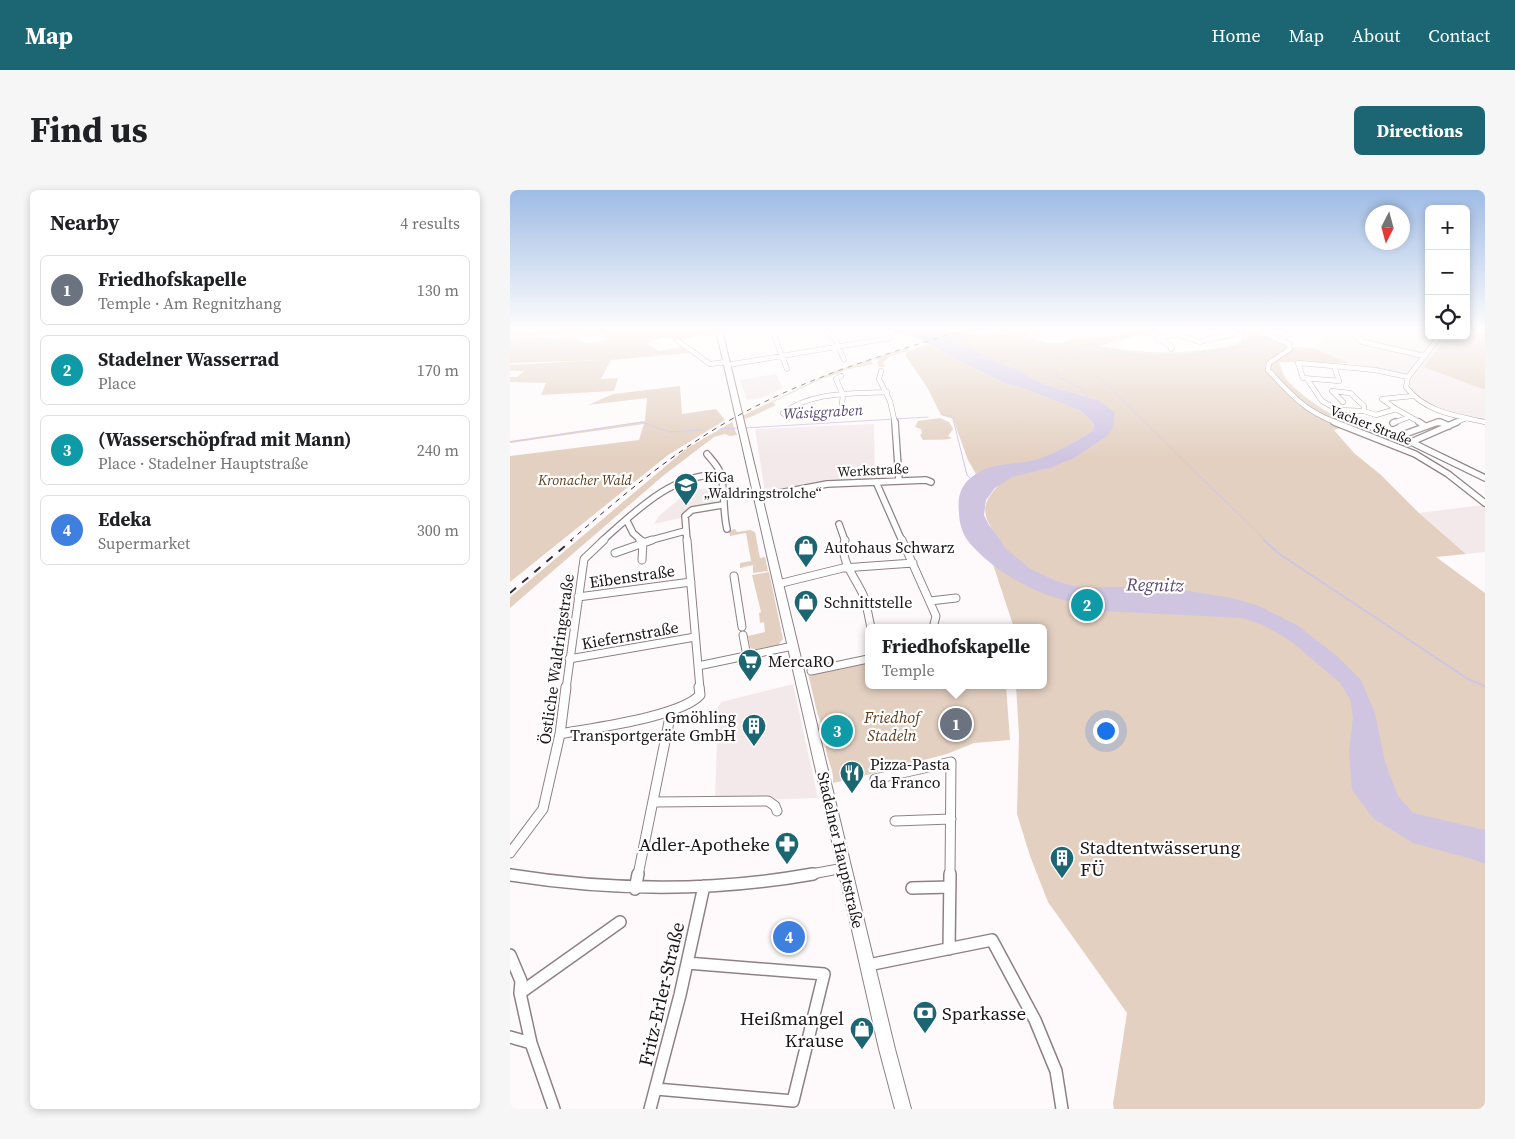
<!DOCTYPE html>
<html lang="en">
<head>
<meta charset="utf-8">
<style>
  :root { --surface:#fff; --page:#f6f6f6; --text:#202124; --muted:#757577; --line:#e0e0e0; --accent:#1c6572 }
  body { margin:0; font-family:"Source Serif 4",serif; background:var(--page); color:var(--text) }
  .controls { position:absolute; right:15px; top:15px; display:grid; overflow:hidden; border-radius:8px; box-shadow:0 2px 8px #0003 }
  .controls button { width:45px; height:45px; display:grid; place-items:center; padding:0; border:0; border-bottom:1px solid var(--line); background:var(--surface); color:var(--text); font:25px sans-serif }
  .compass { position:absolute; left:855px; top:15px; width:45px; height:45px; border-radius:50%; background:var(--surface); box-shadow:0 2px 8px #0003; rotate:186deg }
  .you { position:absolute; left:595px; top:540px; width:18px; height:18px; margin:-12px; border:4px solid #fff; border-radius:50%; background:#1a73e8; box-shadow:0 0 0 8px #1a73e833 }
  .badge { display:grid; place-items:center; width:32px; height:32px; border-radius:50%; background:var(--accent); color:#fff; font-size:16px; font-weight:700 }
  .pin { position:absolute; translate:-50% -50%; border:2px solid #fff; box-shadow:0 1px 5px #0006 }
  .popup { position:absolute; left:355px; top:434px; width:182px; height:65px; box-sizing:border-box; display:grid; place-content:center; border-radius:8px; background:var(--surface); filter:drop-shadow(0 1px 4px #0005); font-size:16px; white-space:nowrap; color:var(--muted) }
  .popup b { font-size:19px; color:var(--text) }
  .popup::after { content:''; position:absolute; left:50%; top:100%; margin-left:-10px; border:10px solid transparent; border-top-color:var(--surface) }
  .list { margin:0; padding:0; list-style:none }
  h2 { display:flex; justify-content:space-between; align-items:center; height:65px; margin:0; padding:0 20px; font-size:21px }
  h2 small { font-size:16px; font-weight:400; color:var(--muted) }
  .list li { display:grid; grid-template-columns:32px 1fr auto; gap:15px; align-items:center; box-sizing:border-box; height:70px; margin:0 10px 10px; padding:0 10px; border:1px solid var(--line); border-radius:8px }
  .list b { display:block; font-size:19px; white-space:nowrap }
  .list p { margin:0; font-size:16px; white-space:nowrap; color:var(--muted) }
  .list em { font-size:16px; font-style:normal; color:var(--muted) }
  .icon { flex:none; width:28px; height:28px; fill:none; stroke:currentColor; stroke-width:2; stroke-linecap:round; stroke-linejoin:round }
  .map { position:relative; flex:none; width:975px; height:919px; overflow:hidden; border-radius:8px }
  header { display:flex; align-items:center; gap:30px; box-sizing:border-box; height:70px; padding:0 25px; background:var(--accent); color:#fff }
  header strong { font-size:24px }
  nav { display:flex; gap:28px; margin-inline-start:auto; font-size:18px }
  .intro { display:flex; align-items:center; justify-content:space-between; box-sizing:border-box; height:120px; padding:0 30px }
  h1 { margin:0; font-size:35px }
  .button { padding:12px 22px; border-radius:8px; background:var(--accent); color:#fff; font-size:18px; font-weight:700 }
  main { display:flex; gap:30px; padding:0 30px }
  aside { flex:1; background:var(--surface); border-radius:8px; box-shadow:0 2px 8px #0003 }
  .map>svg:first-child { display:block }
  .built { fill:#f3e9eb }
  .green { fill:#e3d0c1 }
  .water { fill:#cfc5e1 }
  .lines { fill:none; stroke-linecap:round; stroke-linejoin:round }
  .stream-far1 { stroke:#cfc5e1; stroke-width:1 }
  .stream { stroke:#cfc5e1; stroke-width:2 }
  .minor-far4-casing { stroke:#908084; stroke-width:5.5 }
  .minor-far3-casing { stroke:#908084; stroke-width:8 }
  .minor-far2-casing { stroke:#908084; stroke-width:9 }
  .minor-far1-casing { stroke:#908084; stroke-width:11 }
  .minor-casing { stroke:#908084; stroke-width:14 }
  .major-casing { stroke:#908084; stroke-width:2 }
  .minor-far4 { stroke:#fff; stroke-width:4.5 }
  .minor-far3 { stroke:#fff; stroke-width:5.5 }
  .minor-far2 { stroke:#fff; stroke-width:7 }
  .minor-far1 { stroke:#fff; stroke-width:9 }
  .minor { stroke:#fff; stroke-width:11 }
  .major { fill:#fff; fill-rule:evenodd }
  .rail-far1 { stroke:#322d2e; stroke-width:1; stroke-dasharray:5 5; stroke-linecap:butt }
  .rail { stroke:#322d2e; stroke-width:2; stroke-dasharray:8 8; stroke-linecap:butt }
  .labels { text-anchor:middle; stroke-width:4.5; stroke-linejoin:round; paint-order:stroke }
  .far-street-label { font-size:14px; fill:#1b1516; stroke:#fff }
  .far-poi-label { font-size:14px; fill:#1b1516; stroke:#fff; text-anchor:start }
  .far-park-label { font-size:14px; font-style:italic; fill:#603c1a; stroke:#fff }
  .far-water-label { font-size:15px; font-style:italic; fill:#5c4b75; stroke:#fff }
  .poi-label { font-size:16px; fill:#1b1516; stroke:#fff; text-anchor:start }
  .street-label { font-size:16px; fill:#1b1516; stroke:#fff }
  .park-label { font-size:16px; font-style:italic; fill:#603c1a; stroke:#fff }
  .water-label { font-size:18px; font-style:italic; fill:#5c4b75; stroke:#fff }
  .near-poi-label { font-size:19px; fill:#1b1516; stroke:#fff; text-anchor:end }
  .near-street-label { font-size:19px; fill:#1b1516; stroke:#fff }
</style>
</head>
<body>
<header>
<strong>Map</strong>
<nav><a>Home</a><a>Map</a><a>About</a><a>Contact</a></nav>
</header>
<div class="intro"><h1>Find us</h1><a class="button">Directions</a></div>
<main>
<aside>
<h2>Nearby<small>4 results</small></h2>
<ul class="list">
<li><span class="badge" style="background:#6b7280">1</span><div><b>Friedhofskapelle</b><p>Temple · Am Regnitzhang</p></div><em>130 m</em></li>
<li><span class="badge" style="background:#0f9aa8">2</span><div><b>Stadelner Wasserrad</b><p>Place</p></div><em>170 m</em></li>
<li><span class="badge" style="background:#0f9aa8">3</span><div><b>(Wasserschöpfrad mit Mann)</b><p>Place · Stadelner Hauptstraße</p></div><em>240 m</em></li>
<li><span class="badge" style="background:#3f7fe0">4</span><div><b>Edeka</b><p>Supermarket</p></div><em>300 m</em></li>
</ul>
</aside>
<div class="map">
<svg width="975" height="919" viewBox="0 0 975 919">
  <rect width="100%" height="100%" fill="#fefafb"/>
  <path class="built" d="M 824,140 L 919,140 L 919,146 L 938,146 L 915,177 L 975,200 L 975,232 L 935,223 L 903,206 L 896,197 L 898,187 L 838,173 L 804,158 L 817,144 Z
    M 266,184 L 273,198 L 250,208 L 237,210 L 230,190 Z
    M 364,234 L 365,290 L 338,290 L 255,302 L 245,239 Z
    M 205,297 L 201,299 L 201,309 L 205,309 L 205,314 L 180,319 L 173,322 L 171,328 L 144,334 L 149,326 L 175,304 L 185,300 Z
    M 972,315 L 975,318 L 975,362 L 956,364 L 909,323 Z
    M 283,494 L 308,608 L 205,611 L 208,517 L 211,512 Z"/>
  <path class="green" d="M 0,140 L 202,140 L 202,142 L 167,151 L 155,147 L 137,153 L 149,161 L 172,157 L 179,163 L 101,170 L 91,189 L 108,188 L 104,201 L 31,205 L 36,193 L 0,192 L 0,187 L 7,187 L 14,181 L 0,181 L 0,175 L 92,170 L 0,173 L 0,148 L 43,147 L 47,149 L 63,146 L 76,154 L 98,150 L 95,143 L 0,146 Z
    M 424,140 L 454,140 L 468,146 L 480,143 L 496,144 L 497,140 L 551,140 L 516,144 C 528,152 548,158 561,149 L 606,146 L 621,140 L 646,140 L 589,156 C 636,165 686,165 731,153 L 732,140 C 744,140 772,146 777,157 L 804,158 L 838,173 L 769,172 C 771,177 773,185 777,190 C 794,209 819,224 843,235 L 824,240 L 844,263 L 871,285 L 909,323 L 956,364 L 926,367 L 975,403 L 975,919 L 604,919 L 603,914 L 617,823 L 538,712 L 520,666 L 507,624 L 509,546 L 506,495 L 534,495 L 534,438 L 504,438 L 479,362 L 491,350 C 478,335 468,321 482,303 C 487,296 495,289 503,286 C 515,282 529,282 541,277 C 561,270 578,259 595,248 L 588,210 L 533,194 L 509,180 L 483,170 Z
    M 975,144 L 975,200 L 914,177 L 938,146 Z
    M 418,154 L 447,170 L 496,194 L 509,197 L 571,221 L 583,233 L 584,237 L 582,241 C 564,252 544,265 523,271 C 504,276 483,274 466,284 L 458,270 L 443,229 L 431,225 L 417,197 L 395,165 L 398,161 L 378,167 L 378,169 L 373,172 L 375,177 L 369,177 L 367,172 L 369,170 L 364,169 L 361,171 L 363,174 L 334,180 L 330,183 L 311,189 L 263,212 L 266,215 L 243,226 L 234,229 L 232,226 L 324,181 L 395,158 L 399,159 L 399,161 Z
    M 170,196 L 172,224 L 206,219 L 215,230 L 158,265 L 0,392 L 0,266 L 129,250 L 134,234 L 0,253 L 0,251 L 135,231 L 137,208 L 78,215 L 103,204 Z
    M 430,228 L 439,232 L 443,239 L 438,246 L 442,248 C 433,251 423,249 413,250 L 410,245 L 412,243 L 411,239 L 405,237 L 408,231 Z
    M 222,232 L 227,245 L 220,246 L 215,244 L 204,247 L 187,260 L 154,285 L 0,418 L 0,407 L 176,259 Z
    M 225,339 L 227,342 L 240,340 L 245,342 L 250,368 L 255,367 L 258,381 L 243,383 L 243,375 L 230,378 L 230,373 L 241,371 L 236,343 L 220,346 L 219,341 Z
    M 259,382 L 273,449 L 268,455 L 241,460 L 238,446 L 255,442 L 254,432 L 250,433 L 249,423 L 251,422 L 242,385 Z
    M 358,471 L 358,495 L 496,495 L 500,550 L 464,553 L 437,564 L 353,586 L 337,586 L 332,591 L 323,593 C 325,578 312,564 317,550 L 307,522 L 298,483 Z"/>
  <path class="water" d="M 383,140 L 426,140 L 483,170 L 509,180 L 533,194 L 588,210 L 605,222 L 603,238 L 595,248 L 564,268 L 540,278 L 502,287 L 485,298 L 476,310 L 474,325 L 479,335 L 491,350 L 494,357 L 519,378 L 546,391 L 567,397 L 655,397 L 721,408 L 747,415 L 787,435 L 828,467 L 851,490 L 865,523 L 875,572 L 888,606 L 903,623 L 975,640 L 975,674 L 962,669 L 903,653 L 864,629 L 842,600 L 839,563 L 843,527 L 840,509 L 830,493 L 782,452 L 755,436 L 733,428 L 590,421 C 575,415 559,412 543,407 C 513,397 478,376 458,351 C 452,343 449,332 449,322 C 447,306 451,293 466,284 C 481,273 504,275 521,271 C 542,266 564,252 582,241 L 584,237 L 583,233 L 571,221 L 509,197 L 496,194 L 447,170 L 410,149 L 396,146 Z"/>
  <g class="lines">
    <path class="stream-far1" d="M 566,160 L 567,166 L 756,351
      M 576,207 L 577,205 L 571,198 L 546,186 L 548,182 L 543,177 L 550,165 L 566,160 L 651,167 L 684,165 L 739,155 L 750,155 L 734,145 L 734,142 L 737,140
      M 433,225 L 441,226 L 443,229 L 457,285 L 462,290
      M 235,238 L 418,227
      M 210,239 L 230,238
      M 0,252 L 132,232 L 159,242 L 192,240"/>
    <path class="stream" d="M 754,350 L 768,363 L 958,489 L 975,496"/>
    <defs>
      <path id="minor-far4" d="M 262,140 L 277,179
        M 316,140 L 326,150 L 334,170
        M 744,140 L 779,154 L 780,159 L 759,173 L 758,180 C 783,206 793,220 827,233
        M 852,140 L 847,147 L 853,152 L 914,166
        M 956,140 L 961,140
        M 930,146 L 898,187 L 896,197 C 915,222 946,226 975,232
        M 772,149 L 785,140
        M 168,151 L 200,174 L 216,172
        M 661,159 L 662,157 L 648,148 L 667,144 L 689,152 L 722,144 L 728,140
        M 788,173 L 824,176 L 829,191 L 793,188 Z
        M 217,175 L 380,148
        M 824,176 L 865,180 L 898,187
        M 371,181 L 369,189 L 380,211 L 385,233
        M 331,186 L 326,189 L 333,205 L 331,223
        M 797,189 L 812,211 L 828,220 L 854,221 L 866,225 L 886,219 L 872,209 L 903,206
        M 833,212 L 822,201 L 840,203 L 854,216 L 854,219
        M 886,219 L 911,233
        M 291,227 L 277,227 L 273,223 C 303,201 342,204 377,202
        M 844,228 L 855,233
        M 883,233 L 899,227
        M 925,233 L 933,233
        M 944,233 L 957,228"/>
      <path id="minor-far3" d="M 385,232 L 389,291
        M 824,232 L 905,264 L 938,284 L 975,313
        M 852,232 L 884,248 L 928,232
        M 909,232 L 915,236
        M 930,232 L 939,236
        M 883,233 L 885,232
        M 901,252 L 975,288
        M 899,253 L 947,232
        M 197,264 C 201,269 206,274 209,280 C 216,295 212,320 217,339
        M 366,292 L 392,351
        M 248,307 L 317,294 L 416,290 L 421,292
        M 117,331 L 123,343 L 132,351
        M 329,334 L 335,351
        M 92,351 C 125,322 162,283 209,285
        M 138,351 L 175,341
        M 177,351 L 175,326 L 182,320 L 212,315"/>
      <path id="minor-far2" d="M 130,350 L 133,352 L 132,370
        M 177,350 L 188,476
        M 335,350 C 328,370 347,389 354,407 C 357,417 359,428 361,438
        M 392,350 L 426,426 L 423,438
        M 105,363 L 142,350
        M 224,386 L 232,437
        M 268,394 L 333,378 L 403,373
        M 68,407 L 181,392
        M 420,411 L 446,408
        M 233,445 L 237,466
        M 59,469 L 185,447
        M 301,481 L 358,469
        M 56,499 L 74,369 L 94,350
        M 190,499 L 188,476 L 283,456"/>
      <path id="minor-far1" d="M 50,544 C 82,538 170,527 190,505 L 189,497
        M 365,589 L 441,572 L 440,685
        M 143,612 L 258,611 L 265,616 L 267,621
        M 385,631 L 441,629
        M 0,663 L 33,619 L 50,544 L 56,497
        M 128,685 L 161,522
        M 296,685 L 334,678"/>
      <path id="minor" d="M 0,685 C 101,701 202,702 303,684
        M 402,698 L 440,697
        M 125,699 L 128,684
        M 439,759 L 440,684
        M 0,765 L 11,791 L 10,803 L 21,853 L 44,919
        M 358,775 L 482,750 L 525,830 L 546,881 L 552,919
        M 10,803 L 110,732
        M 0,847 L 21,853
        M 146,899 L 283,911 L 314,784 L 177,773
        M 140,919 L 170,805 L 194,696"/>
      <path id="major" d="M 206,140 L 212,140 L 385,859 L 401,919 L 385,919 L 369,859 Z"/>
    </defs>
    <use href="#minor-far4" class="minor-far4-casing"/>
    <use href="#minor-far3" class="minor-far3-casing"/>
    <use href="#minor-far2" class="minor-far2-casing"/>
    <use href="#minor-far1" class="minor-far1-casing"/>
    <use href="#minor" class="minor-casing"/>
    <use href="#major" class="major-casing"/>
    <use href="#minor-far4" class="minor-far4"/>
    <use href="#minor-far3" class="minor-far3"/>
    <use href="#minor-far2" class="minor-far2"/>
    <use href="#minor-far1" class="minor-far1"/>
    <use href="#minor" class="minor"/>
    <use href="#major" class="major"/>
    <path class="rail-far1" d="M 60,351 C 114,304 168,258 231,224 C 301,186 378,163 455,140"/>
    <path class="rail" d="M 0,403 L 62,350"/>
  </g>
  <linearGradient id="sky" x2="0" y2="1"><stop stop-color="#9ebbe5"/><stop offset="0.52" stop-color="#fffdfd"/><stop offset="1" stop-color="#fffdfd" stop-opacity="0"/></linearGradient>
  <rect width="975" height="268" fill="url(#sky)"/>
  <defs>
    <symbol id="school-pin" viewBox="-11 -11 22 30"><path d="M0 17L-7.5 6A9.5 9.5 0 1 1 7.5 6Z" fill="#1c6572" stroke="#fff"/><path d="M0-5L7-2L0 1L-7-2ZM-4 1L0 2.5L4 1V4Q0 6-4 4Z" fill="#fff"/></symbol>
    <symbol id="shop-pin" viewBox="-11 -11 22 30"><path d="M0 17L-7.5 6A9.5 9.5 0 1 1 7.5 6Z" fill="#1c6572" stroke="#fff"/><path d="M-5-2.5h2.3a2.7 3.5 0 0 1 5.4 0H5L5.5 6h-11ZM-1.5-2.5h3a1.5 2.3 0 0 0-3 0Z" fill="#fff"/></symbol>
    <symbol id="supermarket-pin" viewBox="-11 -11 22 30"><path d="M0 17L-7.5 6A9.5 9.5 0 1 1 7.5 6Z" fill="#1c6572" stroke="#fff"/><path d="M-6-5.5h2.5l.6 2H6L4.5 2H-2.5L-4.4-4H-6ZM-1.5 3.2a1.3 1.3 0 1 0 .1 0ZM3 3.2a1.3 1.3 0 1 0 .1 0Z" fill="#fff"/></symbol>
    <symbol id="building-pin" viewBox="-11 -11 22 30"><path d="M0 17L-7.5 6A9.5 9.5 0 1 1 7.5 6Z" fill="#1c6572" stroke="#fff"/><path d="M-4-6H4V6H1V3H-1V6H-4ZM-2.5-4.3h1.7v1.8h-1.7ZM.8-4.3h1.7v1.8H.8ZM-2.5-1h1.7V.8h-1.7ZM.8-1h1.7V.8H.8Z" fill="#fff"/></symbol>
    <symbol id="restaurant-pin" viewBox="-11 -11 22 30"><path d="M0 17L-7.5 6A9.5 9.5 0 1 1 7.5 6Z" fill="#1c6572" stroke="#fff"/><path d="M-5-6h1v4h1v-4h1v4h1v-4h1v5L-1.5 .5V6h-2V.5L-5-1ZM5-6V6H3V1.5H1.5Q1.5-4 5-6Z" fill="#fff"/></symbol>
    <symbol id="pharmacy-pin" viewBox="-11 -11 22 30"><path d="M0 17L-7.5 6A9.5 9.5 0 1 1 7.5 6Z" fill="#1c6572" stroke="#fff"/><path d="M-2-6h4v4h4v4h-4v4h-4v-4h-4v-4h4Z" fill="#fff"/></symbol>
    <symbol id="bank-pin" viewBox="-11 -11 22 30"><path d="M0 17L-7.5 6A9.5 9.5 0 1 1 7.5 6Z" fill="#1c6572" stroke="#fff"/><path d="M-6-4H6V4H-6ZM0-2.3a2.3 2.3 0 1 0 0 4.6a2.3 2.3 0 1 0 0-4.6Z" fill="#fff"/></symbol>
  </defs>
  <g fill-rule="evenodd">
    <use href="#school-pin" x="162" y="281" width="28" height="38"/>
    <use href="#shop-pin" x="282" y="343" width="28" height="38"/>
    <use href="#shop-pin" x="282" y="398" width="28" height="38"/>
    <use href="#supermarket-pin" x="226" y="457" width="28" height="38"/>
    <use href="#building-pin" x="230" y="522" width="28" height="38"/>
    <use href="#restaurant-pin" x="328" y="569" width="28" height="38"/>
    <use href="#pharmacy-pin" x="263" y="640" width="28" height="38"/>
    <use href="#building-pin" x="538" y="654" width="28" height="38"/>
    <use href="#bank-pin" x="401" y="809" width="28" height="38"/>
    <use href="#shop-pin" x="338" y="825" width="28" height="38"/>
  </g>
  <g class="labels">
    <g class="far-street-label">
      <text transform="translate(861 235) rotate(21)" y="5">Vacher Straße</text>
      <text transform="translate(363 280) rotate(-3)" y="5">Werkstraße</text>
    </g>
    <g class="far-poi-label">
      <text x="194" y="292">KiGa<tspan x="194" dy="16">„Waldringstrolche“</tspan></text>
    </g>
    <g class="far-park-label">
      <text x="75" y="295">Kronacher Wald</text>
    </g>
    <g class="far-water-label">
      <text transform="translate(313 222) rotate(-3)" y="5">Wäsiggraben</text>
    </g>
    <g class="poi-label">
      <text x="314" y="363">Autohaus Schwarz</text>
      <text x="314" y="418">Schnittstelle</text>
      <text x="258" y="477">MercaRO</text>
      <text x="226" y="533" text-anchor="end">Gmöhling<tspan x="226" dy="18">Transportgeräte GmbH</tspan></text>
      <text x="360" y="580">Pizza-Pasta<tspan x="360" dy="18">da Franco</tspan></text>
    </g>
    <g class="street-label">
      <text transform="translate(122 386) rotate(-8)" y="6">Eibenstraße</text>
      <text transform="translate(120 445) rotate(-10)" y="6">Kiefernstraße</text>
      <text transform="translate(46 469) rotate(-82)" y="6">Östliche Waldringstraße</text>
      <text transform="translate(331 660) rotate(77)" y="6">Stadelner Hauptstraße</text>
    </g>
    <g class="park-label">
      <text x="382" y="533">Friedhof<tspan x="382" dy="18">Stadeln</tspan></text>
    </g>
    <g class="water-label">
      <text transform="translate(645 395) rotate(1)" y="6">Regnitz</text>
    </g>
    <g class="near-poi-label">
      <text x="260" y="661">Adler-Apotheke</text>
      <text x="570" y="664" text-anchor="start">Stadtentwässerung<tspan x="570" dy="22">FÜ</tspan></text>
      <text x="432" y="830" text-anchor="start">Sparkasse</text>
      <text x="334" y="835">Heißmangel<tspan x="334" dy="22">Krause</tspan></text>
    </g>
    <g class="near-street-label">
      <text transform="translate(151 804) rotate(-77)" y="7">Fritz-Erler-Straße</text>
    </g>
  </g>
</svg>
<div class="controls">
<button>+</button>
<button>−</button>
<button><svg class="icon" aria-label="locate" viewBox="0 0 24 24"><circle cx="12" cy="12" r="6"/><path d="M12 2v4M12 18v4M2 12h4M18 12h4"/></svg></button>
</div>
<svg class="compass" viewBox="-18 -18 36 36"><path d="M0-13l5 13h-10z" fill="#e53935"/><path d="M0 13l5-13h-10z" fill="#757577"/></svg>
<div class="you"></div>
<div class="pin badge" style="left:446px;top:534px;background:#6b7280">1</div>
<div class="popup"><b>Friedhofskapelle</b>Temple</div>
<div class="pin badge" style="left:577px;top:415px;background:#0f9aa8">2</div>
<div class="pin badge" style="left:327px;top:541px;background:#0f9aa8">3</div>
<div class="pin badge" style="left:279px;top:747px;background:#3f7fe0">4</div>
</div>
</main>
</body>
</html>
